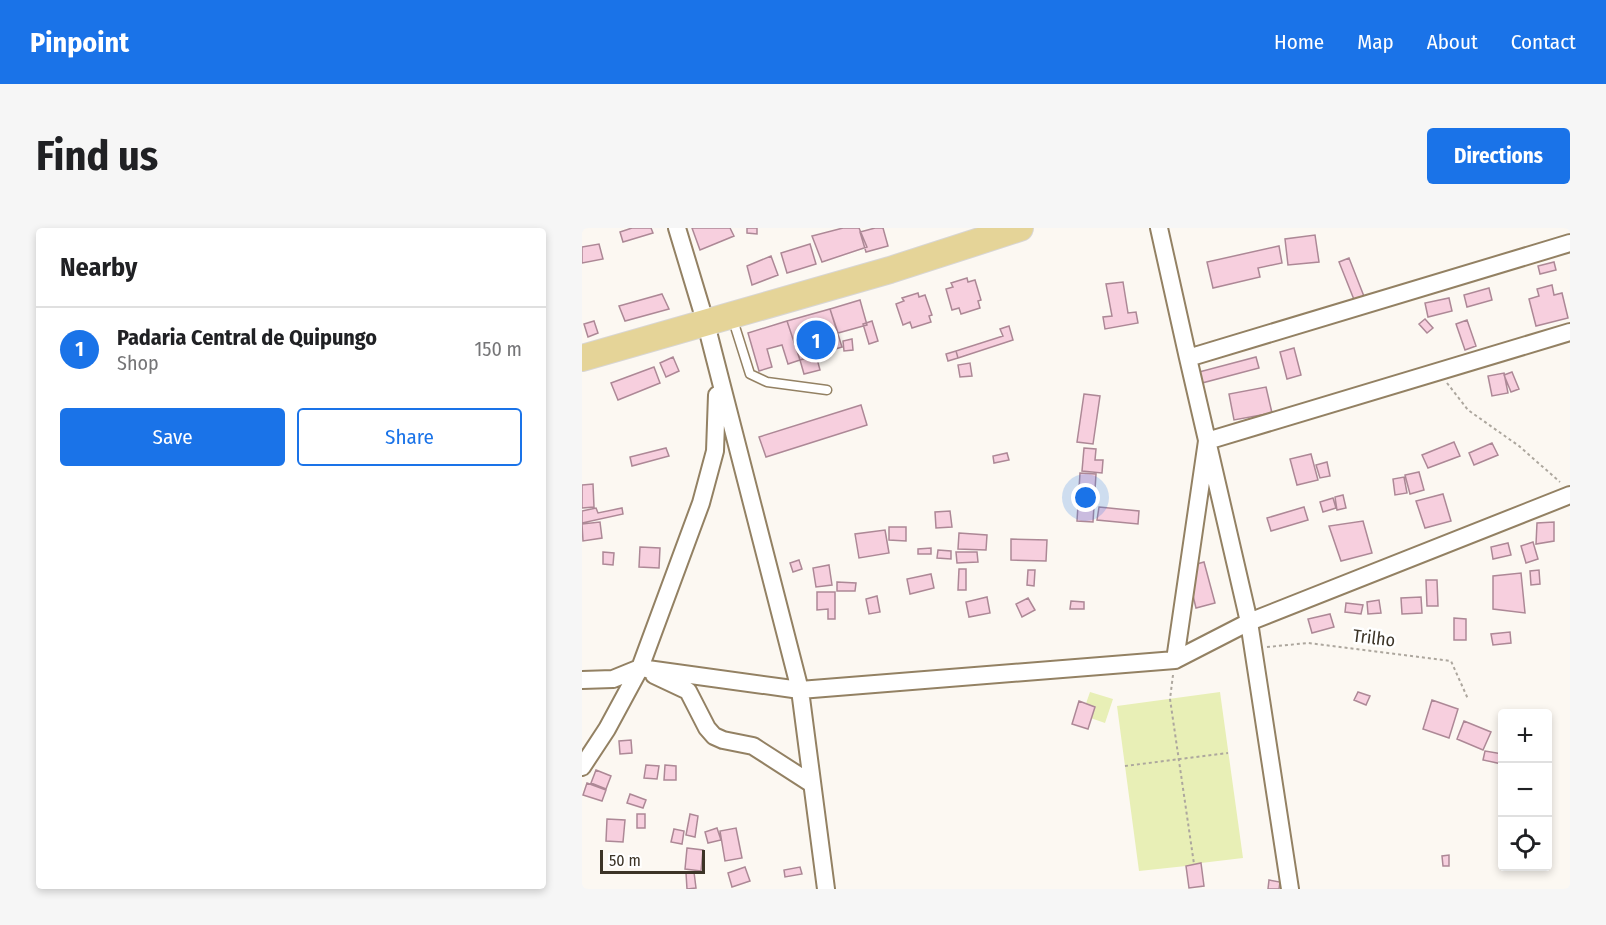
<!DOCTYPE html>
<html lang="en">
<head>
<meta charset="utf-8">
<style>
  :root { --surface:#fff; --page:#f6f6f6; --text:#202124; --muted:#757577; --line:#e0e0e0; --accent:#1a73e8 }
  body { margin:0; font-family:"Fira Sans Condensed",sans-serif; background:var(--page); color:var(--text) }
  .controls { position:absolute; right:18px; bottom:18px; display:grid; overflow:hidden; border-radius:6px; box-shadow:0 3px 9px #0003 }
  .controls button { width:54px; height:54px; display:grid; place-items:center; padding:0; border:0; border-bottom:2px solid var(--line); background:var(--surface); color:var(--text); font:30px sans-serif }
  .scale { position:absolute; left:18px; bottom:15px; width:105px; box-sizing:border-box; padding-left:6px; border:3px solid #3c3427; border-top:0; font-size:16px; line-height:21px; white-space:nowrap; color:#3c3427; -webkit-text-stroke:4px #fff; paint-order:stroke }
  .you { position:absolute; left:504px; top:270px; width:21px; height:21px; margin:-15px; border:4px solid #fff; border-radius:50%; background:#1a73e8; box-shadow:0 0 0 9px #1a73e833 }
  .badge { display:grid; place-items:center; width:39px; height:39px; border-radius:50%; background:var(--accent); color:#fff; font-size:20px; font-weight:700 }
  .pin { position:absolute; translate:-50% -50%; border:3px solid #fff; box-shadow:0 2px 6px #0006 }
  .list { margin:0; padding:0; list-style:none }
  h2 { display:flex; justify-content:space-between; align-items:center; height:78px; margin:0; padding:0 24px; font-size:26px }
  h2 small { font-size:20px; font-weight:400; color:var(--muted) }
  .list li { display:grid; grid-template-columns:39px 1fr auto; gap:18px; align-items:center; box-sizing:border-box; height:84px; padding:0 24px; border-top:2px solid var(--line) }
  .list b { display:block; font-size:22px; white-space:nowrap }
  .list p { margin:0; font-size:20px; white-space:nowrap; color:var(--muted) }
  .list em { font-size:20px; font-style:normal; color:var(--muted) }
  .actions { display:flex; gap:12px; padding:18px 24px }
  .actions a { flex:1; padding:14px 0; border:2px solid var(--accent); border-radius:6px; text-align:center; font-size:21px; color:var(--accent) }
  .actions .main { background:var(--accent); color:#fff }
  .icon { flex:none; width:33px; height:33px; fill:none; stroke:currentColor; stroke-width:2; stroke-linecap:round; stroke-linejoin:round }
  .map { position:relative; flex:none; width:988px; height:661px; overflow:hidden; border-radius:6px }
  header { display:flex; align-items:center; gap:36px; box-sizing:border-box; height:84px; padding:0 30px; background:var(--accent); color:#fff }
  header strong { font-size:28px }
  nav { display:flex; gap:33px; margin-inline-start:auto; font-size:21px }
  .intro { display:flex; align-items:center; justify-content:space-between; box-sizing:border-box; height:144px; padding:0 36px }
  h1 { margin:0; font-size:42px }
  .button { padding:15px 27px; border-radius:6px; background:var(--accent); color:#fff; font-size:21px; font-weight:700 }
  main { display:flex; gap:36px; padding:0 36px }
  aside { flex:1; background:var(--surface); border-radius:6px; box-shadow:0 3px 9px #0003 }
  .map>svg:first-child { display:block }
  .green { fill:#e8efb6 }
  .building { fill:#f7cfde; stroke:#ad8896; stroke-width:1.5 }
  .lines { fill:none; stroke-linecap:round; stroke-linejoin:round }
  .service-casing { stroke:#938163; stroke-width:11 }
  .minor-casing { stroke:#938163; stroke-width:20 }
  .primary-casing { stroke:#d8d6d4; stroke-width:28 }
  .path { stroke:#ada79e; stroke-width:2; stroke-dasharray:3 3; stroke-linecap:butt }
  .service { stroke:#fff; stroke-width:8 }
  .minor { stroke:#fff; stroke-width:16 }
  .primary { stroke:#e5d498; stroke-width:26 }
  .labels { text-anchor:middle; stroke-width:5; stroke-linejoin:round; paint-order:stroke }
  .street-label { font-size:18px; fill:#3c3427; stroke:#fff }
</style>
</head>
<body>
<header>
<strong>Pinpoint</strong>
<nav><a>Home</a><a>Map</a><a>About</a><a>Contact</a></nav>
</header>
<div class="intro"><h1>Find us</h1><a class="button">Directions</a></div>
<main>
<aside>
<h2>Nearby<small></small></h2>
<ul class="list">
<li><span class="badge">1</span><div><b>Padaria Central de Quipungo</b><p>Shop</p></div><em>150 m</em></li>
</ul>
<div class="actions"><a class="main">Save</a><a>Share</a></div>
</aside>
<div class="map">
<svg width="988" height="661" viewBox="0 0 988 661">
  <rect width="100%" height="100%" fill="#fcf8f2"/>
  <path class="green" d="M 508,464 L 531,471 L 523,495 L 500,487 Z
    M 638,464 L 661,630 L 619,635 L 622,658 L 607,660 L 604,638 L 557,643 L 535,478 Z"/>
  <path class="building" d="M 50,0 L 69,0 L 71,5 L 41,14 L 38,4 Z
    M 110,0 L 148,0 L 152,8 L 118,22 Z
    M 165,0 L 175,0 L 175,6 L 165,5 Z
    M 261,0 L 277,0 L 285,19 L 240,34 L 230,8 Z
    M 293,0 L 301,0 L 306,18 L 284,24 L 278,4 Z
    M 733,7 L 737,34 L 706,37 L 703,11 Z
    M 17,16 L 21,31 L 0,35 L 0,19 Z
    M 228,16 L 234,36 L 205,45 L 199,25 Z
    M 697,18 L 700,35 L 676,40 L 678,49 L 631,60 L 625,34 Z
    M 189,28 L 196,47 L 170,57 L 165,38 Z
    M 767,30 L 785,76 L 775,79 L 757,34 Z
    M 972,34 L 974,42 L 958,46 L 956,38 Z
    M 385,50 L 386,54 L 393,52 L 399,72 L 396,73 L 398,80 L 379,86 L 377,80 L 370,82 L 364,61 L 371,59 L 369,55 Z
    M 541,54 L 546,85 L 554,84 L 556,95 L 523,101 L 521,89 L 530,88 L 524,56 Z
    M 970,57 L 972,67 L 980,65 L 986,90 L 954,98 L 947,71 L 957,68 L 955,61 Z
    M 907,60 L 910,72 L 885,79 L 882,67 Z
    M 336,65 L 337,69 L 343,67 L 350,87 L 347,88 L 349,94 L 330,100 L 328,94 L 321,97 L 314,76 L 322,73 L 320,70 Z
    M 80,66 L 87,81 L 43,93 L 37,78 Z
    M 867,70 L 870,83 L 846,89 L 843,75 Z
    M 278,72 L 285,97 L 256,105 L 248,81 Z
    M 248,81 L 260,119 L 218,132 L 205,93 Z
    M 843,91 L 851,100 L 845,105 L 837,96 Z
    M 885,92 L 894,118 L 883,122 L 874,96 Z
    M 12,93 L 16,105 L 6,109 L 2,96 Z
    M 205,93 L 218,132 L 206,136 L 200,117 L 185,121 L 190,139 L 177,143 L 166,105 Z
    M 290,93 L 296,113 L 287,116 L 281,96 Z
    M 427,98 L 431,112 L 376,130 L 374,123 L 421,108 L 418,101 Z
    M 270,111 L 271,122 L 262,123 L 261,113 Z
    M 712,120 L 719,147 L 705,151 L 698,124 Z
    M 374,123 L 376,130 L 366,133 L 364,126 Z
    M 234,127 L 238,142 L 222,146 L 218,132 Z
    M 91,129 L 97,143 L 84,149 L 78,135 Z
    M 674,129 L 677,140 L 620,155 L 617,144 Z
    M 388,135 L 390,148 L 378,149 L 376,137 Z
    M 72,139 L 78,155 L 36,172 L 29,155 Z
    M 930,144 L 937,161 L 929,164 L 922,147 Z
    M 922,145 L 926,165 L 910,168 L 906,148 Z
    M 684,159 L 690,185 L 652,192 L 647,166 Z
    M 502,166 L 518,168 L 511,216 L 495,214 Z
    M 279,177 L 285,197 L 184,229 L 177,209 Z
    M 872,214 L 878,228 L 846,240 L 840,227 Z
    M 910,215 L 916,227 L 892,237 L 887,225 Z
    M 84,220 L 87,228 L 50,238 L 48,229 Z
    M 502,220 L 514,221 L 513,232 L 521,232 L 520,245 L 500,243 Z
    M 425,225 L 427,232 L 412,235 L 411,228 Z
    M 729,226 L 736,252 L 715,257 L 708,231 Z
    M 745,234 L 748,248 L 738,250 L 734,237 Z
    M 837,244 L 842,262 L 828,266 L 823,247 Z
    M 498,245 L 514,246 L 511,294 L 495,293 Z
    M 822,249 L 825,265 L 813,267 L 811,251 Z
    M 11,256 L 12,279 L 0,280 L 0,257 Z
    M 861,266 L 869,293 L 843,300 L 834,273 Z
    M 761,267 L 764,280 L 755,282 L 753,269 Z
    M 751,270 L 754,280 L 741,284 L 738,274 Z
    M 517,279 L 557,283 L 556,296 L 515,292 Z
    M 722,279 L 726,292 L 689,303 L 685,290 Z
    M 14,280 L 16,285 L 40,280 L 41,286 L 0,295 L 0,283 Z
    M 368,283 L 370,299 L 354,300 L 353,284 Z
    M 781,293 L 790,325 L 759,333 L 747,298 Z
    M 18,294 L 20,310 L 1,313 L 0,296 Z
    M 972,294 L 972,313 L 954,316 L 955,295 Z
    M 307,299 L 324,299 L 324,313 L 307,312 Z
    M 303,302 L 307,325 L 277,330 L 273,306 Z
    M 377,305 L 405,307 L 404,322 L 376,321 Z
    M 429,311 L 465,312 L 464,333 L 429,332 Z
    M 951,314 L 956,331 L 944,335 L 939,318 Z
    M 926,315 L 929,327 L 911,331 L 909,319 Z
    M 58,319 L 78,320 L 77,340 L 57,339 Z
    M 349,320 L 349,326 L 336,326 L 336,321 Z
    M 356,322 L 369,323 L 369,331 L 355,330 Z
    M 21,324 L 32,325 L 31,337 L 21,336 Z
    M 374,324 L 395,324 L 396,334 L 375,335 Z
    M 217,332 L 220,341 L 211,344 L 208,335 Z
    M 622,334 L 633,375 L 614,380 L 604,339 Z
    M 247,337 L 250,357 L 234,359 L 231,340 Z
    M 377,341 L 384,341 L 384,362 L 376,362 Z
    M 446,342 L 453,342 L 452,358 L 445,357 Z
    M 957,342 L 958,356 L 949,357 L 948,343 Z
    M 939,345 L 943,385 L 911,381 L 911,348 Z
    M 349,346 L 352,360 L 328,366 L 325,351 Z
    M 844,352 L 855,352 L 856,378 L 845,378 Z
    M 255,354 L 274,355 L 273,363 L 255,363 Z
    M 235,364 L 253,364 L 253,391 L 246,391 L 246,381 L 235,382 Z
    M 295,368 L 298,384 L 287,386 L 284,371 Z
    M 405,369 L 408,385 L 387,389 L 384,374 Z
    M 839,369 L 840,385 L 820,386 L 819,370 Z
    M 446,370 L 453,382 L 440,389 L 434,376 Z
    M 797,372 L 799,385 L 786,386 L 785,374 Z
    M 489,373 L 502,374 L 502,381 L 488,381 Z
    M 764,375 L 781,377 L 779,386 L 763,384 Z
    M 748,386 L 752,399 L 730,405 L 726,391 Z
    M 872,390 L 884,391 L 884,412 L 872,412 Z
    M 928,404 L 929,415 L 911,417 L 909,406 Z
    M 776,464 L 788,468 L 784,477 L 772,472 Z
    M 850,472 L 876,481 L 867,510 L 841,501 Z
    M 497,473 L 513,479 L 506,501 L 490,496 Z
    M 882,493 L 909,504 L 901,522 L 875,511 Z
    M 49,512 L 50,525 L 38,526 L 37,513 Z
    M 903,523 L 921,526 L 920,536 L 901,532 Z
    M 64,537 L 77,538 L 75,551 L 62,550 Z
    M 83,537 L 94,538 L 94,552 L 82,552 Z
    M 14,542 L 29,548 L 24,561 L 9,555 Z
    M 5,555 L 24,562 L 20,573 L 1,567 Z
    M 48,566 L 64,572 L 61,580 L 45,575 Z
    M 55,586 L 63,586 L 63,600 L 55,600 Z
    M 108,586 L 116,588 L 113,609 L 104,607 Z
    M 25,591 L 43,592 L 41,614 L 24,613 Z
    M 135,600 L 139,612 L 126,615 L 123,604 Z
    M 154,600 L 160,630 L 143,633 L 138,603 Z
    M 92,601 L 102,603 L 100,616 L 89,614 Z
    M 105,620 L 121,622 L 119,643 L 103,641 Z
    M 867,627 L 867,638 L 861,638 L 860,628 Z
    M 619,635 L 622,658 L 607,660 L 604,638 Z
    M 163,639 L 168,653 L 150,659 L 146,645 Z
    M 218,639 L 220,646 L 203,649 L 202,642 Z
    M 112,644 L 114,660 L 105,661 L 104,645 Z
    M 687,652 L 698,654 L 697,661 L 686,661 Z"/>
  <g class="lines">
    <defs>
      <path id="service" d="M 150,89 L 168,146 L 185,154 L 245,162"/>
      <path id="minor" d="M 95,0 L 124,96 L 218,462 L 244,661
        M 577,0 L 606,130 L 988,15
        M 606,130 L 667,394 L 708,661
        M 593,432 L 625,213 L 988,104
        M 72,447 L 106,463 L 125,500 L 132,508 L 141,512 L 171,518 L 230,556
        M 0,452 L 31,451 L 58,440 L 218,462 L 593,432 L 667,394 L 988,267
        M 0,539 L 25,501 L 58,440 L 119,275 L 133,223 L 135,167"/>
      <path id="primary" d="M 0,130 L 308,42 L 438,0"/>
    </defs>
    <use href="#service" class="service-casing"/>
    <use href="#minor" class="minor-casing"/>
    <use href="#primary" class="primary-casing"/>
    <path class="path" d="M 865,155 L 886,182 L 937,218 L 978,254
      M 685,419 L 726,415 L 869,433 L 886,471
      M 591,447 L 588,471 L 612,636
      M 543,538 L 646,525"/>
    <use href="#service" class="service"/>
    <use href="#minor" class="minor"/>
    <use href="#primary" class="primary"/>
  </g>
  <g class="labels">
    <g class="street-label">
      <text transform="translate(792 410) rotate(7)" y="6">Trilho</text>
    </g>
  </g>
</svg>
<div class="controls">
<button>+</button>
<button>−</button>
<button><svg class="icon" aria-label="locate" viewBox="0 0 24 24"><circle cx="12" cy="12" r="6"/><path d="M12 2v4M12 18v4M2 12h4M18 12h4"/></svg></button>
</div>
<div class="scale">50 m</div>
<div class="you"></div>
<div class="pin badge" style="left:234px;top:112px">1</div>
</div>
</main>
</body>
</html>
